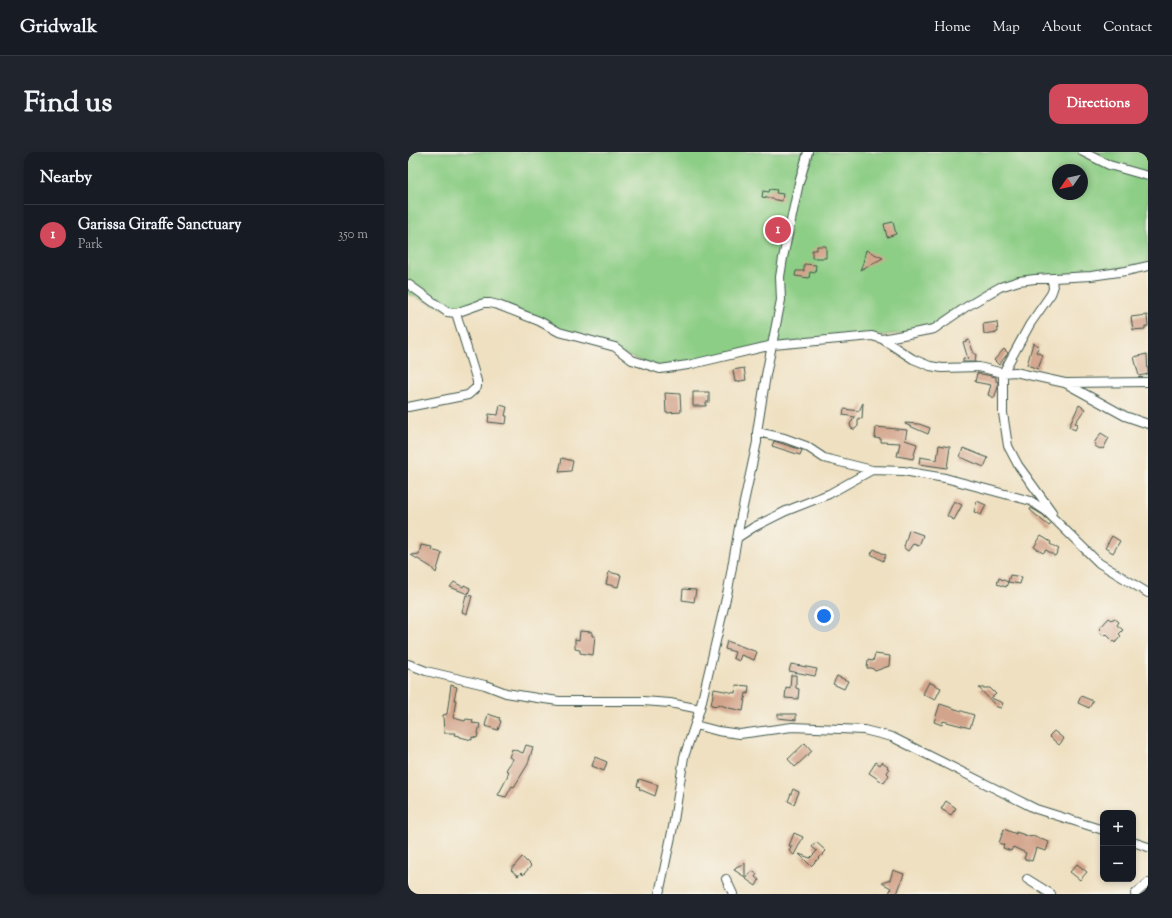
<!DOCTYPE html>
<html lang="en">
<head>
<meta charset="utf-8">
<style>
  :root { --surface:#171b24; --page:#20242c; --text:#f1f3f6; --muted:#9ea1a6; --line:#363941; --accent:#d1495b }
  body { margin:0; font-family:"Sorts Mill Goudy",serif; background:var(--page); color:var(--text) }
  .controls { position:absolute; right:12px; bottom:12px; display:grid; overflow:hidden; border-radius:8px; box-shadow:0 2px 6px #0003 }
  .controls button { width:36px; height:36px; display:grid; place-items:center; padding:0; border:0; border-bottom:1px solid var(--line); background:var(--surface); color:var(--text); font:20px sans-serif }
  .compass { position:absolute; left:644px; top:12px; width:36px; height:36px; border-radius:50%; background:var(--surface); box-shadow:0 2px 6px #0003; rotate:236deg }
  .you { position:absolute; left:416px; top:464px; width:14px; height:14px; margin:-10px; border:3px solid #fff; border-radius:50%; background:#1a73e8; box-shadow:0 0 0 6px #1a73e833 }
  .badge { display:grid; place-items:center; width:26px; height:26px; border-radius:50%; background:var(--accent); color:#fff; font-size:13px; font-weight:700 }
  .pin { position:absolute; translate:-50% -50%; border:2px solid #fff; box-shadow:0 1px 4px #0006 }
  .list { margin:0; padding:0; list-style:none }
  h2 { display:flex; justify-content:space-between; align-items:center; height:52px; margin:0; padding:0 16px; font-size:17px }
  h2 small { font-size:13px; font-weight:400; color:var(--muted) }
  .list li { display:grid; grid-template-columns:26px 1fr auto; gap:12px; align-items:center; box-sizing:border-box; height:60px; padding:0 16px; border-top:1px solid var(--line) }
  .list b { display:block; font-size:15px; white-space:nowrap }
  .list p { margin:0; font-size:13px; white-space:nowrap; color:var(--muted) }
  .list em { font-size:13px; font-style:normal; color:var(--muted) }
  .map { position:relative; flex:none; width:740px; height:742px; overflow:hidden; border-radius:12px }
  header { display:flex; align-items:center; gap:24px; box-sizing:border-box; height:56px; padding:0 20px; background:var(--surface); border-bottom:1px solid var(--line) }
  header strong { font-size:19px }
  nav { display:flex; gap:22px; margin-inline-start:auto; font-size:14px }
  .intro { display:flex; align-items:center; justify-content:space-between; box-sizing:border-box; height:96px; padding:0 24px }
  h1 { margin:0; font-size:28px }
  .button { padding:10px 18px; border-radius:12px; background:var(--accent); color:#fff; font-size:14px; font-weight:700 }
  main { display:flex; gap:24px; padding:0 24px }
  aside { flex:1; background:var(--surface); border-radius:12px; box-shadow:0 2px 6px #0003 }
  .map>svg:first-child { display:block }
  .green { fill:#8dce86; stroke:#56865d; fill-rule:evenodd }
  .building { fill:#d3a48c }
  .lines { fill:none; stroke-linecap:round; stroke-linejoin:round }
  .minor-casing { stroke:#3e5549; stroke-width:10 }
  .minor { stroke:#fff; stroke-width:8 }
</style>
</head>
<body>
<header>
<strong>Gridwalk</strong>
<nav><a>Home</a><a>Map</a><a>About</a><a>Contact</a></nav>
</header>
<div class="intro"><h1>Find us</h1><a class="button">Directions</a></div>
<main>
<aside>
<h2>Nearby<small></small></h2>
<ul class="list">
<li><span class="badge">1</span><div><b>Garissa Giraffe Sanctuary</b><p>Park</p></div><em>350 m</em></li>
</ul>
</aside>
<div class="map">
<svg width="740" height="742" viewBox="0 0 740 742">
  <rect width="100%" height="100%" fill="#f7f3e8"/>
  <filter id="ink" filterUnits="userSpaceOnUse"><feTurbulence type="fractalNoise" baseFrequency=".025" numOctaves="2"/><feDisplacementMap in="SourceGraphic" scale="8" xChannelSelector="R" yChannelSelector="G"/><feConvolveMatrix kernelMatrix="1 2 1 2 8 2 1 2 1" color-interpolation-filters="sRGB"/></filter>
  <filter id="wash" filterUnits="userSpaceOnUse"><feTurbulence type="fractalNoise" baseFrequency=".012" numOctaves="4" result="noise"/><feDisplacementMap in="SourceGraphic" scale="16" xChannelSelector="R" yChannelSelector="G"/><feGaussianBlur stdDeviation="0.9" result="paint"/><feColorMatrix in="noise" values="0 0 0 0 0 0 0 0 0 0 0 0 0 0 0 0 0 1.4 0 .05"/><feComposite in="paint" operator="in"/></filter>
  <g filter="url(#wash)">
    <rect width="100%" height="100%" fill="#efe0c1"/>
    <path class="green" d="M 0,0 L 740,0 L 740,114 L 611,129 L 520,179 L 365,193 L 252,217 L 183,189 L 82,151 L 48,161 L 0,142 ZM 650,18 L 674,18 L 674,42 L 650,42 Z"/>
    <g id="blocks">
      <path class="building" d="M 362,37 L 369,38 L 368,41 L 375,42 L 374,49 L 354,45 L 355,39 L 361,40 Z
        M 485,70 L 488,82 L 479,85 L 476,72 Z
        M 409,94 L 418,94 L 418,106 L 404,106 L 404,98 L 409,98 Z
        M 458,98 L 475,106 L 452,118 L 455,111 Z
        M 396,112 L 408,113 L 407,121 L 402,120 L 401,126 L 387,124 L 388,119 L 396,119 Z
        M 739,163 L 740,174 L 737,175 L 737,177 L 725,178 L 723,165 Z
        M 589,170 L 590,180 L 576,182 L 575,172 Z
        M 561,188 L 566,202 L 568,202 L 567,210 L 555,210 L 555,206 L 560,207 L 555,190 Z
        M 625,191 L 631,194 L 628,200 L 635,203 L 630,217 L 619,213 Z
        M 596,197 L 600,201 L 591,213 L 586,208 Z
        M 739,202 L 740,222 L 731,224 L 726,205 Z
        M 336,216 L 338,228 L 327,230 L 325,218 Z
        M 569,221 L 588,225 L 588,229 L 590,230 L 590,235 L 586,246 L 580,243 L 583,233 L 567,230 Z
        M 285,240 L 301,240 L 301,250 L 298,250 L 298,254 L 285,254 Z
        M 257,241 L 272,242 L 273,260 L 258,261 Z
        M 455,251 L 454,267 L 450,266 L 450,274 L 447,277 L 445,277 L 443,276 L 442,272 L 447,265 L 435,263 L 436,257 L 451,259 Z
        M 92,253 L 99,255 L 97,264 L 99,264 L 98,272 L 80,270 L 81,262 L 90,263 Z
        M 671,253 L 677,257 L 667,271 L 670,272 L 667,278 L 661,275 Z
        M 497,271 L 511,272 L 522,276 L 520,282 L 497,272 Z
        M 468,275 L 499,278 L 497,288 L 509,292 L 505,307 L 489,304 L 492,291 L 473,290 L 473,287 L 467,286 Z
        M 693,281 L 701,286 L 695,297 L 693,296 L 692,297 L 687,294 L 688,292 L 686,291 Z
        M 366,289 L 394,298 L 392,303 L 364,294 Z
        M 531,293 L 542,295 L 539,316 L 511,312 L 512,305 L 529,308 Z
        M 555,296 L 580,306 L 576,315 L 552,305 Z
        M 154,306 L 165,309 L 163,319 L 151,320 Z
        M 546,349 L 554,353 L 546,368 L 539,364 Z
        M 569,349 L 578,353 L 573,363 L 566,360 Z
        M 623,356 L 635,363 L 643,372 L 641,374 L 622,358 Z
        M 501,378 L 515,383 L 511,394 L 505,392 L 500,399 L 497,397 L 496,395 Z
        M 633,384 L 643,390 L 642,392 L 651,397 L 647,404 L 638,398 L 635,401 L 626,395 Z
        M 704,384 L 712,389 L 705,401 L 697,396 Z
        M 13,393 L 24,395 L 23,398 L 34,401 L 28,421 L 23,415 L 3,403 L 11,402 Z
        M 466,397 L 478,403 L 475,409 L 463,402 Z
        M 201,420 L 213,423 L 210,435 L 198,432 Z
        M 602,423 L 614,425 L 612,432 L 600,430 L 598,435 L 589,432 L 591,426 L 600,430 Z
        M 46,430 L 55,435 L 56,433 L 62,436 L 60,442 L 42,435 Z
        M 275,437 L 288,438 L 286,450 L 274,448 Z
        M 58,443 L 64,444 L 59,462 L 54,460 Z
        M 701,466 L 704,468 L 706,466 L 711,470 L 709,473 L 715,478 L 711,482 L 713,484 L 707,491 L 698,482 L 696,484 L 691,480 L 693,478 L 691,477 Z
        M 172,479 L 184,480 L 184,484 L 187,484 L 185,503 L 172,501 L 172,498 L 167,497 L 167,487 L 171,488 Z
        M 319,489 L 349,500 L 346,508 L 333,503 L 331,509 L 325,506 L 327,500 L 317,497 Z
        M 467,502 L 482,504 L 481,514 L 467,519 L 464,516 L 459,516 L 460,508 L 465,509 Z
        M 383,512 L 409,517 L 407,524 L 381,519 Z
        M 383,523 L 388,523 L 388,536 L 391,537 L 390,547 L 377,546 L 378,535 L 382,536 Z
        M 429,524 L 440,529 L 436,537 L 425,532 Z
        M 521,530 L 533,536 L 527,548 L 515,542 Z
        M 43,533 L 49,535 L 46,548 L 48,548 L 45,566 L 57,569 L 58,567 L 65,568 L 64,571 L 72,572 L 69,586 L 64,585 L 64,588 L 52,585 L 52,584 L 46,583 L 47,581 L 36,581 L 35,563 L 39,562 Z
        M 328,533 L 341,534 L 340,542 L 338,541 L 335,559 L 321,556 L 310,552 L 310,554 L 303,553 L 306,537 L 327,541 Z
        M 571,536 L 582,536 L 588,542 L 583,546 L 595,551 L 593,556 L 589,555 Z
        M 673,544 L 685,549 L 681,556 L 670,551 Z
        M 532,552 L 566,563 L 562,576 L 535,569 L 534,573 L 526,570 Z
        M 80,562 L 92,566 L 91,568 L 93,569 L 90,578 L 77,574 Z
        M 370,562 L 388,562 L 388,568 L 370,566 Z
        M 646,579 L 656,587 L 651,593 L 641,584 Z
        M 397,591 L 404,599 L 387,615 L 380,607 Z
        M 118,593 L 125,595 L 120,612 L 106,635 L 104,634 L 98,645 L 90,643 L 100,624 L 99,623 L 101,620 L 98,618 L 105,607 L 101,605 L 104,597 L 115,601 Z
        M 187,605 L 199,610 L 196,619 L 184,614 Z
        M 468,610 L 472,613 L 474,610 L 480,614 L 479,616 L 481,617 L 479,621 L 481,623 L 476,631 L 461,621 Z
        M 231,627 L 250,633 L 247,644 L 231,637 L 232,635 L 229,634 Z
        M 385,637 L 391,640 L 386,652 L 380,649 Z
        M 538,649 L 548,656 L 543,663 L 533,657 Z
        M 596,677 L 608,682 L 608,680 L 623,685 L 624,684 L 641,690 L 638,699 L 628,696 L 624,709 L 616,707 L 618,701 L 605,695 L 603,699 L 595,696 L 596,693 L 591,691 Z
        M 386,681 L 395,685 L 386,703 L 381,699 L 384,694 L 381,694 Z
        M 408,690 L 418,699 L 403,714 L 391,702 L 402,706 L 409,699 L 404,695 Z
        M 114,705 L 123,714 L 115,723 L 113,721 L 110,724 L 103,718 Z
        M 337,711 L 337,725 L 326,718 L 328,715 Z
        M 669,712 L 679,720 L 672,728 L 662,720 Z
        M 485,718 L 496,722 L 489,742 L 481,742 L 483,736 L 474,731 L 482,728 Z
        M 344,719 L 349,722 L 347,725 L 351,728 L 348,734 L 338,727 Z"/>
    </g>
  </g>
  <g filter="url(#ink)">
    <use href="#blocks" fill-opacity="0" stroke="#3e5549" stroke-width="1"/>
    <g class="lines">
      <defs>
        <path id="minor" d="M 675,0 L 701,13 L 740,24
          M 0,132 L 39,160 L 48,161 L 76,151 L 82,151 L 90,153 L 131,169 L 151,180 L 207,195 L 224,208 L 252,217 L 280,213 L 365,193 L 464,184 L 474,187 L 505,207 L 522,214 L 534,216 L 571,215 L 595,221 L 607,220 L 625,224 L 657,231 L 717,264 L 740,272
          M 474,187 L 526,177 L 558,155 L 585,139 L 592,135 L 611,129 L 627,127 L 683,124 L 718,119 L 740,114
          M 659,231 L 740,230
          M 0,255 L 60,243 L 69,235 L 69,229 L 48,161
          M 349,280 L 376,286 L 398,294 L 416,306 L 464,318
          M 644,360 L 610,313 L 600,294 L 595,261 L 595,221 L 622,172 L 643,142 L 645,137 L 644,126
          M 329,386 L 346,375 L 378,359 L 421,342 L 464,318 L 495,319 L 537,326 L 623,349 L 638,359 L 691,411 L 740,441
          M 0,512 L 18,519 L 77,533 L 98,541 L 129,546 L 151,549 L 235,549 L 262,551 L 292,557
          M 287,573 L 310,579 L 332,582 L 384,575 L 456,578 L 484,585 L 628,657 L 695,678
          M 725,690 L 740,695
          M 318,727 L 325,742
          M 619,727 L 643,742
          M 251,742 L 265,675 L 276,605 L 292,557 L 320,438 L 333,364 L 349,290 L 349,280 L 358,223 L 373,148 L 372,125 L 375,106 L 391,31 L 400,0
          M 727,742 L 740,731"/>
      </defs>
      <use href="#minor" class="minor-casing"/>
      <use href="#minor" class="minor"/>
    </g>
  </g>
</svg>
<div class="controls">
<button>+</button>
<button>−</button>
</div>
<svg class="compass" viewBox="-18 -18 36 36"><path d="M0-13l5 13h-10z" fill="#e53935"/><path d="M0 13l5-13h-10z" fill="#9ea1a6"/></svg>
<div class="you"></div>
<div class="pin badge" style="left:370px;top:78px">1</div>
</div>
</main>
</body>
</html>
